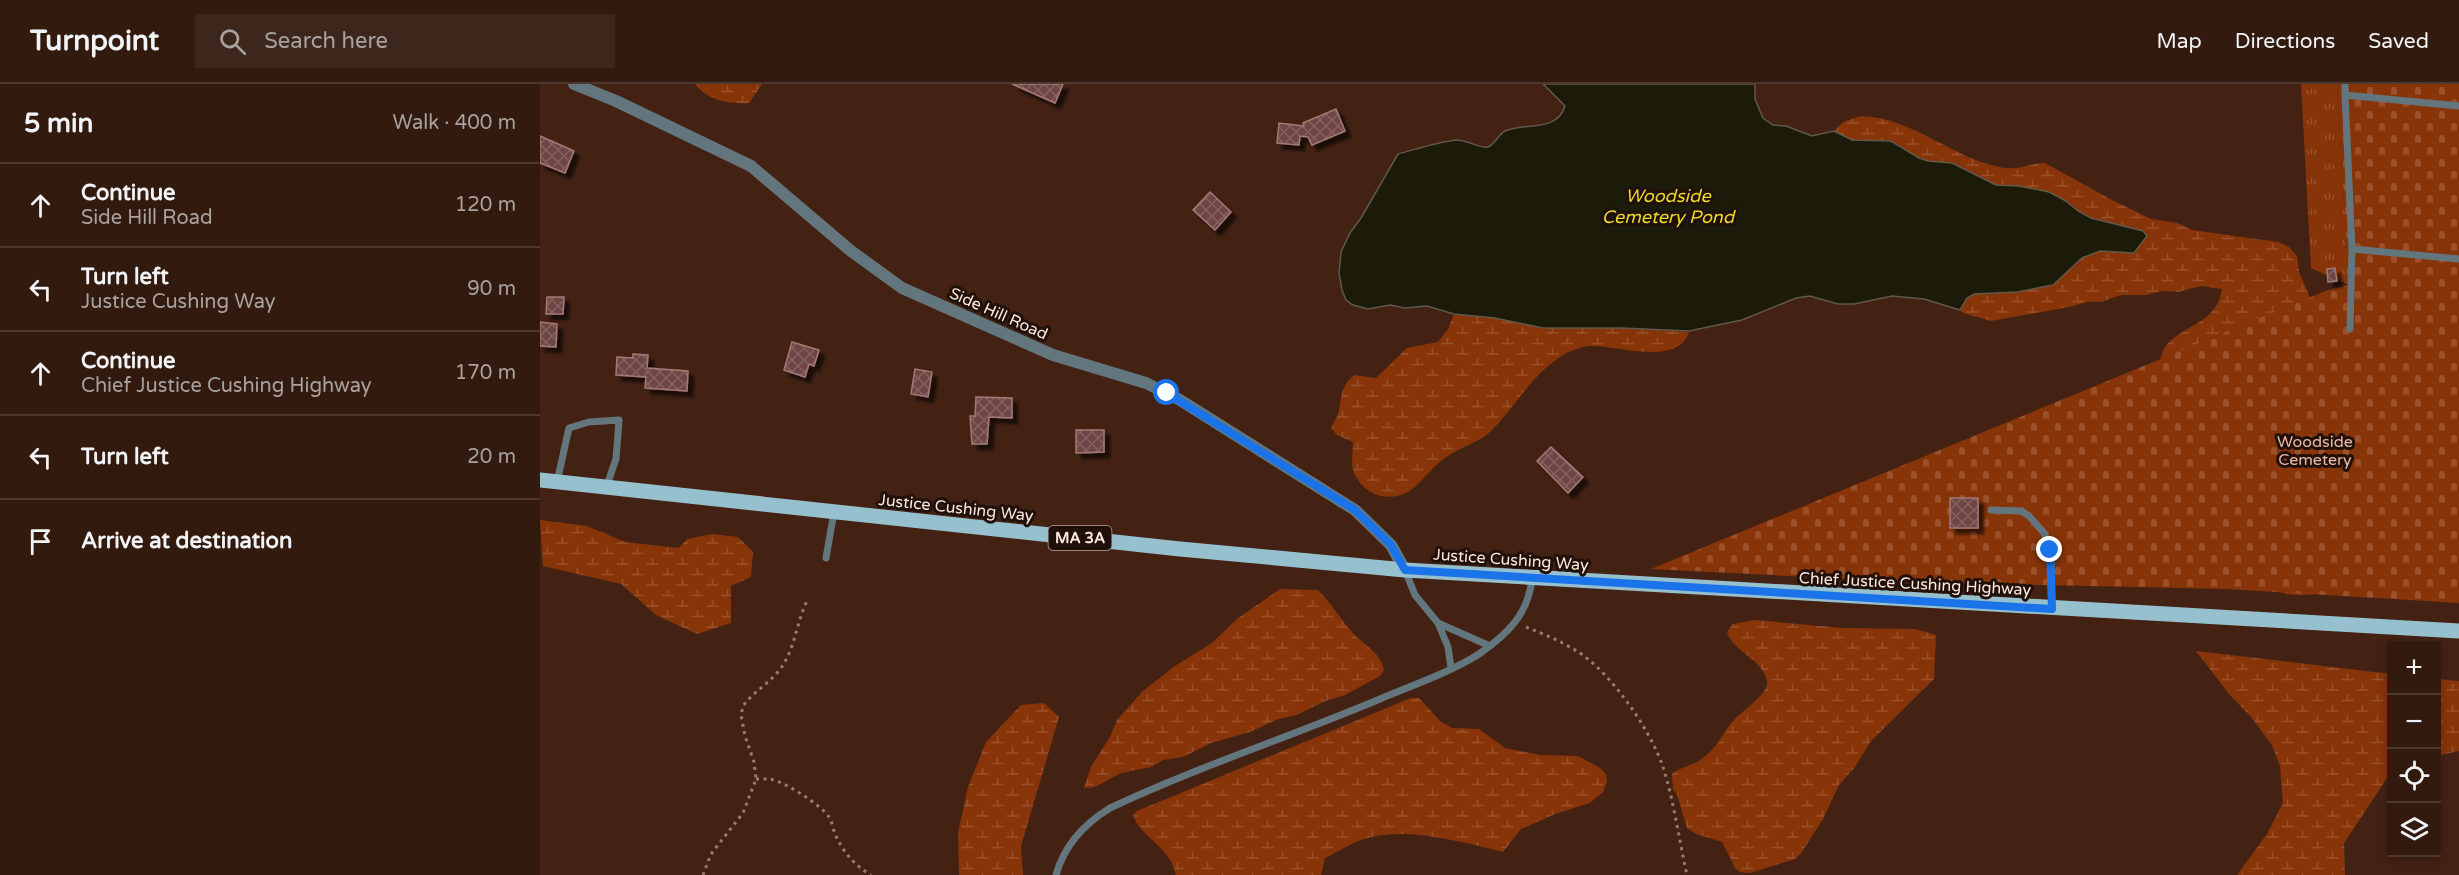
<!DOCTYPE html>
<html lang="en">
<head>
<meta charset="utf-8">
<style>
  :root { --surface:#321a0f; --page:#3d271d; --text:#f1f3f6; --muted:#a8a19e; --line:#4d382f }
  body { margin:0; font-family:"Varela Round",sans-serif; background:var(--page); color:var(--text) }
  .controls { position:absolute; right:18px; bottom:18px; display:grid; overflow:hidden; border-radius:0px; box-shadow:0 3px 9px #0003 }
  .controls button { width:54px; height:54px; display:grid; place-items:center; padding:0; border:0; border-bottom:2px solid var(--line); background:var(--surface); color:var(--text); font:30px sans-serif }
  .stop { position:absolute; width:18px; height:18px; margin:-14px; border:4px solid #1a73e8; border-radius:50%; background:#fff }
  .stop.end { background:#1a73e8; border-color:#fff; box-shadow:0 2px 6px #0008 }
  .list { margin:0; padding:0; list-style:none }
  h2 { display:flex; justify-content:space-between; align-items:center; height:78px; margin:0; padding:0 24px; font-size:26px }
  h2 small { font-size:20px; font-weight:400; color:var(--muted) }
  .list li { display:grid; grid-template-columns:39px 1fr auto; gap:18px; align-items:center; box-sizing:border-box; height:84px; padding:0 24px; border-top:2px solid var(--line) }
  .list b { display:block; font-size:22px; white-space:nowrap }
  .list p { margin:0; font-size:20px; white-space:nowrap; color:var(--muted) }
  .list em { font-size:20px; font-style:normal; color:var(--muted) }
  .icon { flex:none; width:33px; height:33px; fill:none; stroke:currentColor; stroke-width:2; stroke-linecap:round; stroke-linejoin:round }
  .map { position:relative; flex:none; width:1919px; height:791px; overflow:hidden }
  header { display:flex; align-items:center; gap:36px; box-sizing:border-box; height:84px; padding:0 30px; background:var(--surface); border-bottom:2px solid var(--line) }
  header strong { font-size:28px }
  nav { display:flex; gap:33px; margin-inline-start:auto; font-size:21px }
  .search { width:420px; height:54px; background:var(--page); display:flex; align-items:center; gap:15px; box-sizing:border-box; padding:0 21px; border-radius:0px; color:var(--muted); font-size:22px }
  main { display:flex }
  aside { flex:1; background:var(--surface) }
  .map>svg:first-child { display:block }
  .wetland { fill:url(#wetland-marsh) }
  .cemetery { fill:url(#cemetery-stones) }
  .park { fill:url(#park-tufts) }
  .water { fill:#1c1a09; stroke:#605849; stroke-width:1.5 }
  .building { fill:url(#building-cross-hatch); stroke:#a47875; stroke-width:1.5; filter:url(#shadow) }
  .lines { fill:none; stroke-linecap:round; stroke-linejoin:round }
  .path { stroke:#987c70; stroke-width:3; stroke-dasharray:3 4.5; stroke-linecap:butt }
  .lane { stroke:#63767d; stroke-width:7 }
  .street { stroke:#63767d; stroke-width:12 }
  .primary { stroke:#97c0ce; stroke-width:15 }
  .route { stroke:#1a73e8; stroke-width:8 }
  .labels { text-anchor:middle; stroke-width:6; stroke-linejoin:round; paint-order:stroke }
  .shield { fill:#1f100a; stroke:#bba69e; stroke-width:1.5 }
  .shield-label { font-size:15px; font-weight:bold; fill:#fee7de }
  .street-label { font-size:16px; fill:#fee7de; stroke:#1f100a }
  .park-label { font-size:16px; fill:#eeb8a3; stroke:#1f100a }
  .water-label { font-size:18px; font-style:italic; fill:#ecd829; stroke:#1f100a }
</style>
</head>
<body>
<header>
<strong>Turnpoint</strong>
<div class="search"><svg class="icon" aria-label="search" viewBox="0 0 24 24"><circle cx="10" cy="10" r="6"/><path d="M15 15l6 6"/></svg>Search here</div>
<nav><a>Map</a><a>Directions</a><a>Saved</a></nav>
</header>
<main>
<aside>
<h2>5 min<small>Walk · 400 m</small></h2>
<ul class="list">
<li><svg class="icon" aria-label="ahead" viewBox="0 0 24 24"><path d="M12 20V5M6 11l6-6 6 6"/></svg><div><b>Continue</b><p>Side Hill Road</p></div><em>120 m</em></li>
<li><svg class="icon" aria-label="left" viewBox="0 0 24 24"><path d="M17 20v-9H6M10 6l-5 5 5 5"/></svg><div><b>Turn left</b><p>Justice Cushing Way</p></div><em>90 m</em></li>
<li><svg class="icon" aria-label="ahead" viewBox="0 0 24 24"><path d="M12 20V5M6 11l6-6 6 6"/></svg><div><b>Continue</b><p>Chief Justice Cushing Highway</p></div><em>170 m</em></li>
<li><svg class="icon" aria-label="left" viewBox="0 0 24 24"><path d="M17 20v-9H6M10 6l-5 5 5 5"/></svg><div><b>Turn left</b></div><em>20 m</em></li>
<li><svg class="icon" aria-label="arrive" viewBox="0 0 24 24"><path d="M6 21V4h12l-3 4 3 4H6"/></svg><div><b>Arrive at destination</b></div></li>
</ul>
</aside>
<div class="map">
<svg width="1919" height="791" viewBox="0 0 1919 791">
  <defs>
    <pattern id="wetland-marsh" width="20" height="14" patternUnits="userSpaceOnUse" patternTransform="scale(1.5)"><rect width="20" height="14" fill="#883409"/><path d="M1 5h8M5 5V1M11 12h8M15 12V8" fill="none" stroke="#9a512c"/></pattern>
    <pattern id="cemetery-stones" width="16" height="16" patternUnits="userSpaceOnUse" patternTransform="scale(1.5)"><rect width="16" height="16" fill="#883409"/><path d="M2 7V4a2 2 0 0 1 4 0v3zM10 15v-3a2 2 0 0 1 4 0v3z" fill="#9a512c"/></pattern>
    <pattern id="park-tufts" width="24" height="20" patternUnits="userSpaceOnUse" patternTransform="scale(1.5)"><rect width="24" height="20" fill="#883409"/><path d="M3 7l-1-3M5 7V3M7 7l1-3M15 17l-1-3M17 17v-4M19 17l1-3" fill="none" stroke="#9a512c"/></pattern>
    <pattern id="building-cross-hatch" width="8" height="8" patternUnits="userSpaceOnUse" patternTransform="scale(1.5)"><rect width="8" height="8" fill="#6e4644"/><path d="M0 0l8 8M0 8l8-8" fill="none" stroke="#84615f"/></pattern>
    <filter id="shadow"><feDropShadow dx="5.5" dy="5.5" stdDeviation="1.5" flood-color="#0009"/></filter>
  </defs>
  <rect width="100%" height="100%" fill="#432214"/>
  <path class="wetland" d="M 155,0 L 222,0 L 209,19 C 187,20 170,17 155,0 Z
    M 1321,32 C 1373,33 1414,76 1464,84 C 1480,86 1490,79 1505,79 L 1574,117 L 1611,135 L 1637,139 L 1652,146 L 1738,158 L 1749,163 L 1757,172 L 1759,188 L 1771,216 L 1780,508 C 1768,513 1749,511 1736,507 L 1619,284 C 1620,278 1621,270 1624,265 C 1638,241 1677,242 1682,205 L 1661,202 L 1638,208 L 1622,207 L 1606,211 L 1581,211 L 1561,218 L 1547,218 L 1529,223 L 1451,237 L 1423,229 L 1420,226 L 1423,219 L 1434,210 L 1477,208 L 1513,201 L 1542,174 L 1560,167 L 1594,168 L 1603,147 L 1551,134 L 1538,127 L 1526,117 L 1479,102 L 1456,101 L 1412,79 L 1388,77 L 1379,74 L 1351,57 L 1312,56 L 1294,47 L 1303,38 Z
    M 914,230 L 955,234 L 1003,244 L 1082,244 L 1149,248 C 1137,284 1076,260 1049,262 C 1041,263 1029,267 1023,271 C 993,289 975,323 951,347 C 940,358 921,363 908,372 C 893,381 884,396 871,406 C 849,421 821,410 813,386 C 811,377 813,366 813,358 L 797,351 L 791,344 C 794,338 798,332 799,326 C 802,311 801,302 814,291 L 836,294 L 867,264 L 898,258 L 908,245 Z
    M 0,436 L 47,442 L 85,458 L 139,464 L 147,455 L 173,450 L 198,453 L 213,468 L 211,493 L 191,502 L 191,539 L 157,550 L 116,531 L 81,500 L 3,482 Z
    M 740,505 L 778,506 C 791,519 799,533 811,547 C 823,561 840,567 844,586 L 840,592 L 805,611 L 785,617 L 757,631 L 738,635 L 710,648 L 671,659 L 643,673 L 623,676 L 611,683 L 581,689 L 555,703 L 544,704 L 551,683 L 570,653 L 577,636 L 603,607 L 635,582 L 672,559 L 697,535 Z
    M 1215,536 L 1301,544 L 1375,545 L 1396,551 L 1394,595 L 1331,657 L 1315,683 L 1299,701 L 1283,735 L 1262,768 L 1255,775 L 1210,789 L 1200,788 L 1195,784 L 1182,758 L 1156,750 L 1147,744 L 1137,711 L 1133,705 L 1132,690 L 1134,688 C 1143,683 1156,680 1163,674 C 1178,662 1179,656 1189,642 C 1196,630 1230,611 1227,597 C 1222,574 1193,568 1187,548 L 1193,540 Z
    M 1656,567 L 1851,590 L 1851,688 L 1804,759 L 1805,791 L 1697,791 L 1727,750 L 1743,719 L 1740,682 L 1732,661 L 1711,633 L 1689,610 Z
    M 1896,595 L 1919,597 L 1919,667 L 1897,672 Z
    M 871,614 L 879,614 L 901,638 L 912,644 L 939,645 L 965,664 L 1000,671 L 1038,672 L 1060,684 L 1066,690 L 1067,698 L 1063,708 L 1050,719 L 1015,730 L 981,745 L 963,768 C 921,758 866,742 824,755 C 811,759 798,768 785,774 L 781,791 L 636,791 C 629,760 601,755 593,731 L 597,727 Z
    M 504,619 L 519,633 L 481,762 L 483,791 L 419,791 L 418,749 L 428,703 L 446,658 L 481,621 Z"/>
  <path class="cemetery" d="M 1797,0 L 1919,0 L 1919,519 L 1686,505 L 1367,498 L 1111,485 L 1788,206 L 1809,201 Z"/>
  <path class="park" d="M 1761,0 L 1797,0 L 1809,201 L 1771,184 Z"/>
  <path class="water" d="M 1003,0 L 1215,0 L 1215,15 L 1223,34 L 1233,41 L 1246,42 L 1272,52 L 1294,47 L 1312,56 L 1351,57 L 1379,74 L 1388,77 L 1412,79 L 1456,101 L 1479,102 L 1509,108 L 1526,117 L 1538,127 L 1551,134 L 1603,147 L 1607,152 L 1594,169 L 1560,167 L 1542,174 L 1513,201 L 1477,208 L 1434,210 L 1427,214 L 1420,226 L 1384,215 L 1352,212 L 1314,220 L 1298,220 L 1270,212 L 1256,214 L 1202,236 L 1149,247 L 1082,244 L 1003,244 L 955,234 L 914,230 L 887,222 L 865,224 L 850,221 L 828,225 L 813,221 L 806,216 L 802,206 L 799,189 L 801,168 L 810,149 L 821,134 L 858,70 C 877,65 897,58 917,56 C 927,56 941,65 948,63 C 955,60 958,51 965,47 C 984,38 1017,49 1025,22 Z"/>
  <path class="building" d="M 472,0 L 523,0 L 515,19 Z
    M 796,25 L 805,47 L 772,61 L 768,53 L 760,52 L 759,61 L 737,59 L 739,39 L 764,42 L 763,39 Z
    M 0,52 L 34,67 L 25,89 L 0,79 Z
    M 670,108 L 691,128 L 675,146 L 653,126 Z
    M 1795,184 L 1797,197 L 1788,198 L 1787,185 Z
    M 7,213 L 24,213 L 23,230 L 6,230 Z
    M 0,238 L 17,240 L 16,263 L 0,262 Z
    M 252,258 L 279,266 L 274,282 L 269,280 L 265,293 L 244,286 Z
    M 93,270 L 108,271 L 107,284 L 148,287 L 147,307 L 105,304 L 106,293 L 76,291 L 77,273 L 93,274 Z
    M 375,285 L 392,288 L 388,313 L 371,310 Z
    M 436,313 L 472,314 L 472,334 L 449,333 L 447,360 L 432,360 L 430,332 L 435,332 Z
    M 536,346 L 564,346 L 564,368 L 536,369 Z
    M 1011,363 L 1043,393 L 1028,409 L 997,377 Z
    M 1410,414 L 1438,414 L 1438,444 L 1410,444 Z"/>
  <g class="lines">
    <path class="path" d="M 986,543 C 1006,551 1026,559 1044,572 C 1074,594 1111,647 1123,683 C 1134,717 1139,756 1147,791
      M 216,695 C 221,695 226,695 230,695 C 245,698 280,720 289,733 C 292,737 293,745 295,750 C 303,768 314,781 331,791
      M 163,791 L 171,770 L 203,729 L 216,695 L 214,678 L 205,652 L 201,631 L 203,622 C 214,607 233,597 243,581 C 256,560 257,536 268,515"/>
    <path class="lane" d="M 1805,0 L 1805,11
      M 1812,165 L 1919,175
      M 1810,245 L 1812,165 L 1805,11 L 1919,22
      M 17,398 L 29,344 L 49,338 L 79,336 L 76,375 L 66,404
      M 1451,426 L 1481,427 L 1489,432 L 1504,449 L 1511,466 L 1512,525
      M 286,474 L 294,428
      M 865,486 L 875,511 L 898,539 L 908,563 L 911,584
      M 898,539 L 950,562
      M 516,791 C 524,762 544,740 570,724 C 657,683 750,653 840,615 C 873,601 909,589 939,570 C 968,550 988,530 992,495"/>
    <path class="street" d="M 34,0 L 76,17 L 211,82 L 311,167 L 362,204 L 513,271 L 606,299 L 640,316 L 815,426 L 851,461 L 865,486"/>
    <path class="primary" d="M 0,396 L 640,465 L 865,486 L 1919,547"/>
  </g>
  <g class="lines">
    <path class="route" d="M 627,309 L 815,426 L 851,461 L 865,486 L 1512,525 L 1510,466"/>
  </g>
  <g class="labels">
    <rect class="shield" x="508.5" y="442" width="63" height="24" rx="4.5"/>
    <g class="shield-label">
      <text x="540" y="459">MA 3A</text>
    </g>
    <g class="street-label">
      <text transform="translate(459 229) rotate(24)" y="6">Side Hill Road</text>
      <text transform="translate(416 423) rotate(6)" y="6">Justice Cushing Way</text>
      <text transform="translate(971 475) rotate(4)" y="6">Justice Cushing Way</text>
      <text transform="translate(1375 499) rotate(3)" y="6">Chief Justice Cushing Highway</text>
    </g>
    <g class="park-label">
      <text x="1775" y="363">Woodside<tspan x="1775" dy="18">Cemetery</tspan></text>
    </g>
    <g class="water-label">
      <text x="1128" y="118">Woodside<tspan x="1128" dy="21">Cemetery Pond</tspan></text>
    </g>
  </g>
</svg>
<div class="controls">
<button>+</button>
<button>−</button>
<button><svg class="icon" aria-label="locate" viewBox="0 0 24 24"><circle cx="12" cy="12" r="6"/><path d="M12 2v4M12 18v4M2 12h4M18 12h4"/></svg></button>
<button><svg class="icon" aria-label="layers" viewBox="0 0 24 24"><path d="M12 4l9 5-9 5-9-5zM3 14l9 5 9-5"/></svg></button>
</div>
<div class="stop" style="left:627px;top:309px"></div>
<div class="stop end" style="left:1510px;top:466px"></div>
</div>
</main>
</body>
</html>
